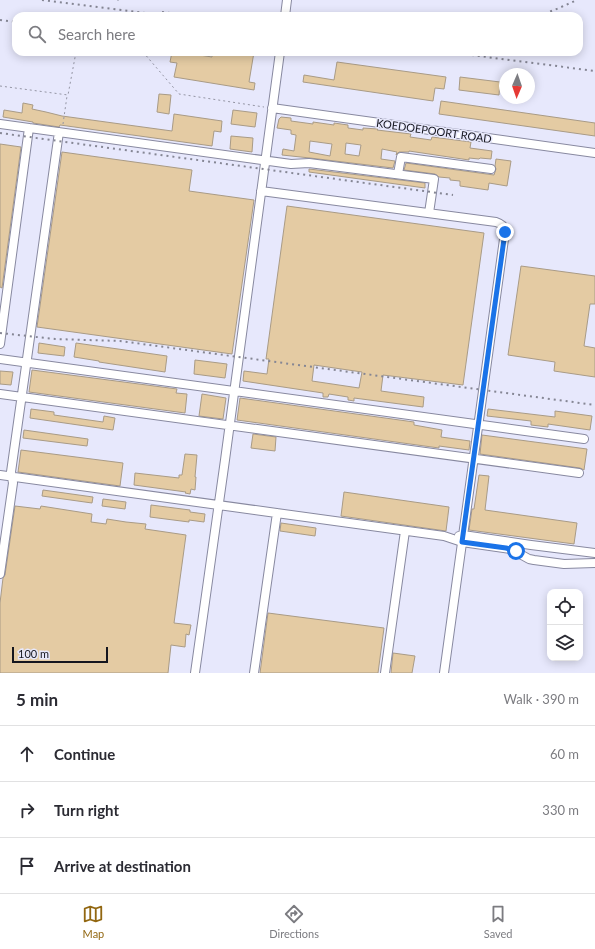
<!DOCTYPE html>
<html lang="en">
<head>
<meta charset="utf-8">
<style>
  :root { --surface:#fff; --page:#f2f2f3; --text:#2b2b33; --muted:#7c7c81; --line:#e1e1e2; --accent:#926711 }
  body { margin:0; font-family:Lato,sans-serif; background:var(--page); color:var(--text) }
  .controls { position:absolute; right:12px; bottom:12px; display:grid; overflow:hidden; border-radius:8px; box-shadow:0 2px 10px #0003 }
  .controls button { width:36px; height:36px; display:grid; place-items:center; padding:0; border:0; border-bottom:1px solid var(--line); background:var(--surface); color:var(--text); font:20px sans-serif }
  .compass { position:absolute; left:499px; top:68px; width:36px; height:36px; border-radius:50%; background:var(--surface); box-shadow:0 2px 10px #0003; rotate:182deg }
  .scale { position:absolute; left:12px; bottom:10px; width:96px; box-sizing:border-box; padding-left:4px; border:2px solid #15161e; border-top:0; font-size:11px; line-height:14px; white-space:nowrap; color:#15161e; -webkit-text-stroke:3px #e7e8fc; paint-order:stroke }
  .stop { position:absolute; width:12px; height:12px; margin:-9px; border:3px solid #1a73e8; border-radius:50%; background:#fff }
  .stop.end { background:#1a73e8; border-color:#fff; box-shadow:0 1px 4px #0008 }
  .list { margin:0; padding:0; list-style:none }
  h2 { display:flex; justify-content:space-between; align-items:center; height:52px; margin:0; padding:0 16px; font-size:17px }
  h2 small { font-size:13px; font-weight:400; color:var(--muted) }
  .list li { display:grid; grid-template-columns:26px 1fr auto; gap:12px; align-items:center; box-sizing:border-box; height:56px; padding:0 16px; border-top:1px solid var(--line) }
  .list b { display:block; font-size:15px; white-space:nowrap }
  .list em { font-size:13px; font-style:normal; color:var(--muted) }
  .icon { flex:none; width:22px; height:22px; fill:none; stroke:currentColor; stroke-width:2; stroke-linecap:round; stroke-linejoin:round }
  .map { position:relative; flex:none; width:595px; height:673px; overflow:hidden }
  .search { position:absolute; background:var(--surface); box-shadow:0 2px 10px #0003; left:12px; right:12px; top:12px; height:44px; display:flex; align-items:center; gap:10px; box-sizing:border-box; padding:0 14px; border-radius:12px; color:var(--muted); font-size:15px }
  .sheet { height:220px; background:var(--surface) }
  nav { display:flex; justify-content:space-around; align-items:center; box-sizing:border-box; height:56px; border-top:1px solid var(--line); background:var(--surface); font-size:11px; color:var(--muted) }
  nav a { display:grid; justify-items:center; gap:2px }
  nav .on { color:var(--accent) }
  .map>svg:first-child { display:block }
  .building { fill:#e4cba3; stroke:#a99b86; fill-rule:evenodd }
  .lines { fill:none; stroke-linecap:round; stroke-linejoin:round }
  .minor-casing { stroke:#8889a0; stroke-width:10 }
  .path { stroke:#9495a4; stroke-width:1; stroke-dasharray:2 3; stroke-linecap:butt }
  .minor { stroke:#fff; stroke-width:8 }
  .rail { stroke:#858694; stroke-width:2; stroke-dasharray:2 4; stroke-linecap:butt }
  .route { stroke:#1a73e8; stroke-width:5 }
  .labels { text-anchor:middle; stroke-width:3; stroke-linejoin:round; paint-order:stroke }
  .street-label { font-size:11px; fill:#15161e; stroke:#e7e8fc }
</style>
</head>
<body>
<div class="map">
<svg width="595" height="673" viewBox="0 0 595 673">
  <rect width="100%" height="100%" fill="#e7e8fc"/>
  <path class="building" d="M 172,52 L 181,52 L 212,57 L 212,52 L 254,52 L 249,82 L 255,83 L 254,90 L 174,77 L 177,63 L 170,62 Z
    M 337,62 L 446,77 L 444,89 L 435,88 L 433,101 L 303,82 L 304,75 L 334,80 Z
    M 460,77 L 500,82 L 499,95 L 459,90 Z
    M 159,94 L 171,95 L 169,114 L 157,112 Z
    M 441,101 L 595,123 L 595,136 L 439,114 Z
    M 23,103 L 33,105 L 32,109 L 46,112 L 62,116 L 172,131 L 174,114 L 222,121 L 221,132 L 214,131 L 212,146 L 60,125 L 59,127 L 33,123 L 33,122 L 3,117 L 4,110 L 22,113 Z
    M 233,110 L 257,113 L 255,127 L 231,124 Z
    M 281,117 L 291,118 L 291,121 L 313,124 L 313,122 L 334,125 L 334,123 L 348,125 L 348,128 L 363,130 L 363,128 L 378,129 L 377,130 L 411,134 L 410,137 L 431,140 L 432,137 L 471,142 L 470,148 L 492,151 L 491,159 L 480,158 L 479,159 L 469,158 L 469,160 L 409,151 L 409,152 L 399,152 L 396,155 L 397,152 L 382,149 L 381,159 L 395,161 L 393,168 L 310,158 L 282,155 L 283,149 L 294,151 L 296,136 L 296,135 L 291,134 L 291,130 L 277,128 L 279,119 ZM 310,141 L 332,144 L 330,156 L 309,152 ZM 346,143 L 361,145 L 359,156 L 345,154 Z
    M 231,136 L 253,138 L 252,152 L 230,149 Z
    M 0,144 L 21,147 L 2,288 L 0,287 Z
    M 62,152 L 192,170 L 189,191 L 254,200 L 232,354 L 37,327 Z
    M 496,159 L 511,161 L 507,186 L 489,183 L 488,190 L 460,186 L 460,181 L 450,180 L 450,178 L 439,177 L 435,174 L 404,170 L 406,163 L 494,175 L 496,169 L 495,166 Z
    M 309,169 L 425,183 L 425,188 L 309,172 Z
    M 287,206 L 484,233 L 463,385 L 383,375 L 381,391 L 424,397 L 423,407 L 354,398 L 354,401 L 348,400 L 348,397 L 329,394 L 328,397 L 323,397 L 323,393 L 243,381 L 244,371 L 267,374 L 269,359 L 266,359 ZM 314,365 L 362,372 L 359,388 L 312,381 Z
    M 521,266 L 595,276 L 595,304 L 590,304 L 584,346 L 595,348 L 595,377 L 554,371 L 555,362 L 508,355 Z
    M 39,343 L 65,347 L 64,356 L 38,353 Z
    M 76,343 L 167,356 L 165,372 L 99,362 L 99,361 L 74,357 Z
    M 195,360 L 227,364 L 225,378 L 194,374 Z
    M 32,370 L 177,389 L 176,393 L 187,394 L 185,413 L 29,392 Z
    M 0,371 L 13,372 L 11,385 L 0,384 Z
    M 202,394 L 226,398 L 223,419 L 199,416 Z
    M 240,398 L 414,422 L 414,425 L 442,430 L 441,437 L 470,441 L 469,450 L 439,446 L 439,448 L 237,420 Z
    M 31,409 L 54,412 L 54,415 L 103,422 L 104,416 L 115,418 L 113,430 L 30,418 Z
    M 488,409 L 555,417 L 555,411 L 592,416 L 590,430 L 548,424 L 548,427 L 531,425 L 531,421 L 487,416 Z
    M 24,430 L 88,439 L 87,446 L 23,438 Z
    M 253,434 L 276,437 L 275,451 L 251,448 Z
    M 482,435 L 587,449 L 584,470 L 580,468 L 480,454 Z
    M 21,450 L 123,463 L 120,486 L 18,472 Z
    M 185,454 L 197,455 L 195,477 L 196,477 L 195,490 L 191,489 L 190,494 L 185,493 L 186,492 L 134,485 L 135,473 L 179,478 L 179,475 L 182,475 Z
    M 479,475 L 489,476 L 485,510 L 577,523 L 574,544 L 469,530 L 472,509 L 474,509 Z
    M 43,490 L 93,497 L 92,503 L 42,496 Z
    M 344,492 L 449,507 L 446,531 L 341,516 Z
    M 103,499 L 126,502 L 125,509 L 102,506 Z
    M 151,505 L 190,510 L 190,512 L 205,514 L 204,522 L 189,520 L 189,522 L 150,517 Z
    M 15,506 L 40,509 L 41,506 L 92,514 L 91,522 L 106,524 L 107,519 L 126,522 L 146,524 L 145,529 L 186,535 L 174,623 L 191,625 L 189,635 L 186,634 L 185,647 L 171,645 L 168,673 L 0,673 L 0,603 L 3,578 L 5,575 Z
    M 281,523 L 316,528 L 315,536 L 280,531 Z
    M 268,613 L 384,628 L 378,673 L 260,673 Z
    M 393,653 L 415,656 L 412,673 L 391,673 Z"/>
  <g class="lines">
    <defs>
      <path id="minor" d="M 285,16 L 287,0
        M 272,108 L 595,153
        M 0,124 L 291,164 L 309,163 L 434,179 L 429,213
        M 398,174 L 401,157 L 491,169
        M 261,191 L 496,222 C 502,224 504,226 505,232 L 444,673
        M 0,344 L 29,128
        M 0,359 L 584,439
        M 0,394 L 579,473
        M 0,475 L 444,536 L 462,542 L 511,549 L 529,559 L 534,560 L 564,564 L 595,563
        M 459,536 L 463,535 L 531,545 L 595,553
        M 0,574 L 13,483 L 11,472 L 59,132
        M 195,673 L 225,460 L 280,52
        M 254,673 L 277,513
        M 385,673 L 405,531"/>
    </defs>
    <use href="#minor" class="minor-casing"/>
    <path class="path" d="M 117,0 L 120,0
      M 97,13 L 105,14
      M 110,15 L 119,16
      M 143,52 L 179,94 L 264,107
      M 0,86 L 68,95 L 76,52
      M 63,124 L 67,96"/>
    <use href="#minor" class="minor"/>
    <path class="rail" d="M 42,0 L 169,16
      M 162,12 L 196,16
      M 539,16 L 559,8 L 577,0
      M 0,20 L 16,22
      M 448,52 L 595,71
      M 0,133 L 453,195
      M 0,333 L 55,339 L 120,341 L 595,405"/>
  </g>
  <g class="lines">
    <path class="route" d="M 505,232 L 462,542 L 506,548 L 516,551"/>
  </g>
  <g class="labels">
    <g class="street-label">
      <text transform="translate(434 131) rotate(8)" y="4">KOEDOEPOORT ROAD</text>
    </g>
  </g>
</svg>
<div class="controls">
<button><svg class="icon" aria-label="locate" viewBox="0 0 24 24"><circle cx="12" cy="12" r="6"/><path d="M12 2v4M12 18v4M2 12h4M18 12h4"/></svg></button>
<button><svg class="icon" aria-label="layers" viewBox="0 0 24 24"><path d="M12 4l9 5-9 5-9-5zM3 14l9 5 9-5"/></svg></button>
</div>
<svg class="compass" viewBox="-18 -18 36 36"><path d="M0-13l5 13h-10z" fill="#e53935"/><path d="M0 13l5-13h-10z" fill="#7c7c81"/></svg>
<div class="scale">100 m</div>
<div class="stop" style="left:516px;top:551px"></div>
<div class="stop end" style="left:505px;top:232px"></div>
<div class="search"><svg class="icon" aria-label="search" viewBox="0 0 24 24"><circle cx="10" cy="10" r="6"/><path d="M15 15l6 6"/></svg>Search here</div>
</div>
<section class="sheet">
<h2>5 min<small>Walk · 390 m</small></h2>
<ul class="list">
<li><svg class="icon" aria-label="ahead" viewBox="0 0 24 24"><path d="M12 20V5M6 11l6-6 6 6"/></svg><div><b>Continue</b></div><em>60 m</em></li>
<li><svg class="icon" aria-label="right" viewBox="0 0 24 24"><path d="M7 20v-9h11M14 6l5 5-5 5"/></svg><div><b>Turn right</b></div><em>330 m</em></li>
<li><svg class="icon" aria-label="arrive" viewBox="0 0 24 24"><path d="M6 21V4h12l-3 4 3 4H6"/></svg><div><b>Arrive at destination</b></div></li>
</ul>
</section>
<nav>
<a class="on"><svg class="icon" aria-label="map" viewBox="0 0 24 24"><path d="M3 6l6-2 6 2 6-2v14l-6 2-6-2-6 2zM9 4v14M15 6v14"/></svg>Map</a>
<a><svg class="icon" aria-label="directions" viewBox="0 0 24 24"><path d="M12 3l9 9-9 9-9-9zM9 14v-3h6M13 9l2 2-2 2"/></svg>Directions</a>
<a><svg class="icon" aria-label="saved" viewBox="0 0 24 24"><path d="M7 4h10v16l-5-4-5 4z"/></svg>Saved</a>
</nav>
</body>
</html>
